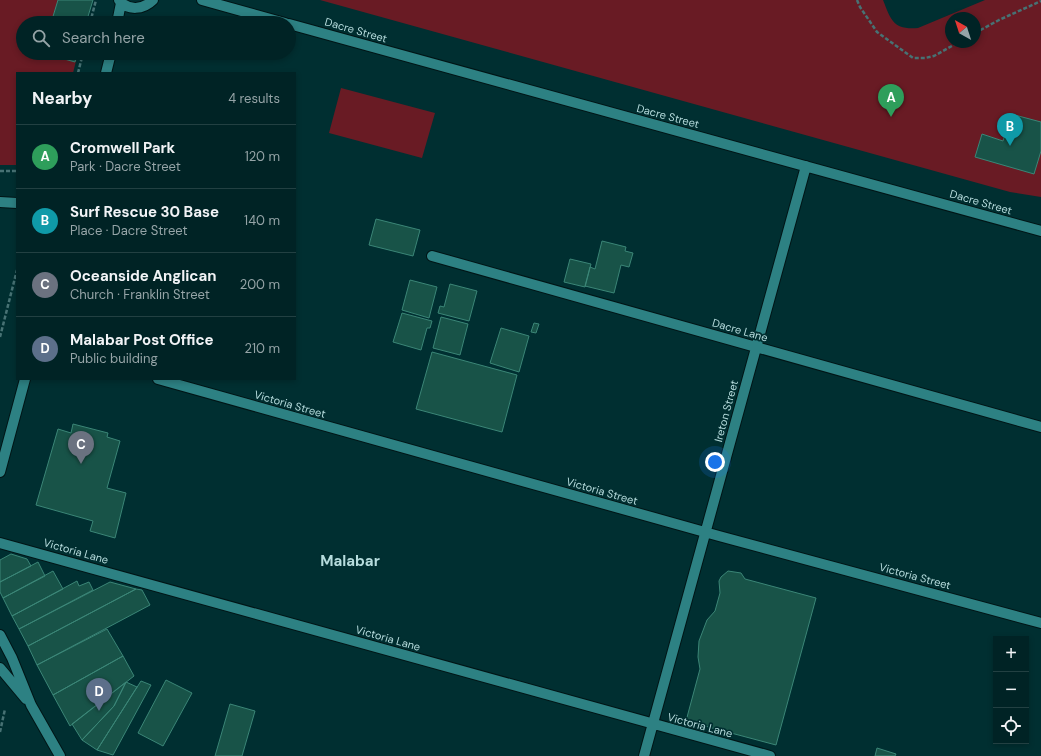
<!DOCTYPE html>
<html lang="en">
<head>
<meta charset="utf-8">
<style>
  :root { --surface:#002325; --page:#0e2f32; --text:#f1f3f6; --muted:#95a4a7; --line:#224042; --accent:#db2777 }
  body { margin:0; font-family:"DM Sans",sans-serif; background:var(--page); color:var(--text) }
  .controls { position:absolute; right:12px; bottom:12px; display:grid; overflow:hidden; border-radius:0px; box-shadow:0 2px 6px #0003 }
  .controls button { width:36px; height:36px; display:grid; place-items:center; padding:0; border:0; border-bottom:1px solid var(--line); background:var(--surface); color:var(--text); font:20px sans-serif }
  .compass { position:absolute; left:945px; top:12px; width:36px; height:36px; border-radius:50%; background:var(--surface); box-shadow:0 2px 6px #0003; rotate:321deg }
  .you { position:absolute; left:715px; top:462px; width:14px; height:14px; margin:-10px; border:3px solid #fff; border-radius:50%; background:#1a73e8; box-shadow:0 0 0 6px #1a73e833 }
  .badge { display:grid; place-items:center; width:26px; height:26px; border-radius:50%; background:var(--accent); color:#fff; font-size:13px; font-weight:700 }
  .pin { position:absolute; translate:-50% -33px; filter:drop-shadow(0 1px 2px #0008) }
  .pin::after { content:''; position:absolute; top:21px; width:14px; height:12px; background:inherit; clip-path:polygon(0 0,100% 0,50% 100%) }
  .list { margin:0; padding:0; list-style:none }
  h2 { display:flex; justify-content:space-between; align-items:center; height:52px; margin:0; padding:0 16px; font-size:17px }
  h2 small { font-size:13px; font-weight:400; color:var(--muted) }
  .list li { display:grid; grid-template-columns:26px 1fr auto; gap:12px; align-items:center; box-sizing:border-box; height:64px; padding:0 16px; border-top:1px solid var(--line) }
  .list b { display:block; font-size:15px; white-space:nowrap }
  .list p { margin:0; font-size:13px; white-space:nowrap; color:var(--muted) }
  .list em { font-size:13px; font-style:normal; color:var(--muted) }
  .icon { flex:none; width:22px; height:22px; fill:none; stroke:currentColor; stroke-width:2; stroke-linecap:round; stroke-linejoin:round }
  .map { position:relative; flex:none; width:1041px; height:756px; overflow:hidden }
  .search { position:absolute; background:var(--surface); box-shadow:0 2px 6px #0003; left:16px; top:16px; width:280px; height:44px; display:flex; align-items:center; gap:10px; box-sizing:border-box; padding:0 14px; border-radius:22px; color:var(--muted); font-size:15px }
  .panel { position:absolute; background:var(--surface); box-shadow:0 2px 6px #0003; left:16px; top:72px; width:280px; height:308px; border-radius:0px }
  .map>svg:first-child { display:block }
  .green { fill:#691b24; fill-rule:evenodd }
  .building { fill:#185348; stroke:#3b8677 }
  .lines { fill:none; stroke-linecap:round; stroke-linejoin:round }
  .minor-casing { stroke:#001516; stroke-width:12 }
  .path { stroke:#477274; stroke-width:2.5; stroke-dasharray:4 2; stroke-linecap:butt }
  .minor { stroke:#2d8183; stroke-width:10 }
  .labels { text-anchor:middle; stroke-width:3.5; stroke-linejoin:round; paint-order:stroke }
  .street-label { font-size:11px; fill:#b6dcdd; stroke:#002f31 }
  .district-label { font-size:15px; font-weight:bold; fill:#b6dcdd; stroke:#002f31 }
</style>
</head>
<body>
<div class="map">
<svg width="1041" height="756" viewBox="0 0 1041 756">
  <rect width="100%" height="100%" fill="#002f31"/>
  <path class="green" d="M 0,0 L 91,0 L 85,23 L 23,23 L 23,53 L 78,53 L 73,73 L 17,73 L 17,165 L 0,165 Z
    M 320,0 L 883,0 C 891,20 893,30 918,28 L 985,0 L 1041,0 L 1041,197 L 1010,192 ZM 951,18 L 975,18 L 975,42 L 951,42 Z
    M 341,88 L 435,113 L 422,158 L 329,133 Z"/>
  <path class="building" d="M 58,0 L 93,0 L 86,23 L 51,23 Z
    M 43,53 L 77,53 L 75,62 Z
    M 1011,114 L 1041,122 L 1041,151 L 1034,174 L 975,157 L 982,134 L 1003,141 Z
    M 376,219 L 420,230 L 413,256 L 369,245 Z
    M 602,241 L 626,247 L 625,251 L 633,253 L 629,267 L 621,265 L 614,293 L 585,286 L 590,267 L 595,269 Z
    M 570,259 L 591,264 L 585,287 L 564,282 Z
    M 410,280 L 437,287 L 429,318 L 402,310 Z
    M 450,284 L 477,291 L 469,321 L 438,313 L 440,306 L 444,307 Z
    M 402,313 L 432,321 L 430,328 L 427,328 L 421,350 L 393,342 Z
    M 441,317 L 468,324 L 460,355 L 433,348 Z
    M 534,323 L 539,324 L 536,333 L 531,332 Z
    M 501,328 L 529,336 L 519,372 L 490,363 Z
    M 432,352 L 517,375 L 502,432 L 416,409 Z
    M 73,424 L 108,433 L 107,437 L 120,441 L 107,488 L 126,493 L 115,538 L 90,531 L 93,521 L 36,505 L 58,429 L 71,433 Z
    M 11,554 L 27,559 L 31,566 L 0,582 L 0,560 Z
    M 38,562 L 45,576 L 3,598 L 0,592 L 0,582 Z
    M 53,571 L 63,589 L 12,616 L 3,598 Z
    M 728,571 L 741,573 L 745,579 L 816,598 L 776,745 L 686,721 L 700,669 L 698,657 L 699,641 L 707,620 L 715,611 L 720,593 L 719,581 L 721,577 Z
    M 77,581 L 79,586 L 89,582 L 93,590 L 19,629 L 12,616 Z
    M 110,582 L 136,589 L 28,646 L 19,629 Z
    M 136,589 L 142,590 L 150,605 L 37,665 L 28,646 Z
    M 107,629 L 123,656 L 53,695 L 37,665 Z
    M 123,656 L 134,676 L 70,726 L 53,695 Z
    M 166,680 L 192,693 L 163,746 L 138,733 Z
    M 141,681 L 151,685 L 113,755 L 97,750 Z
    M 126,682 L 114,706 L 82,740 L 72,724 Z
    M 126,682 L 137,687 L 97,750 L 82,740 L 114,706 Z
    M 230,704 L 255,711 L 242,756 L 215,756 Z
    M 877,748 L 896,754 L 895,756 L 875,756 Z"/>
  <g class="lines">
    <defs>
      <path id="minor" d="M 119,0 C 128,11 143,10 153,0
        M 202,0 L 285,23
        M 117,23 L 121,3
        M 289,24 L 1041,231
        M 106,73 L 111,53
        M 0,202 L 17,203
        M 432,256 L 1041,427
        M 158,379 L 719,536 L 1041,623
        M 0,472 L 25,379
        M 0,543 L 770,756
        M 0,635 L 12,658 L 31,705 L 60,756
        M 0,668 L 26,699
        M 644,756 L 806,166"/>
    </defs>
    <use href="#minor" class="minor-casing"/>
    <path class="path" d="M 857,0 L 860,7 L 877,32 L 913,58 L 925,58 L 934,56 L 959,42
      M 90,23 L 96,0
      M 975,33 L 999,20 L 1041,1
      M 78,73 L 83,53
      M 0,171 L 17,171
      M 0,337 L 17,270
      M 0,732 L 5,709"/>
    <use href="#minor" class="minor"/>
  </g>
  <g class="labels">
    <g class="street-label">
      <text transform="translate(356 30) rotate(16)" y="4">Dacre Street</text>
      <text transform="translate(668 116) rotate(15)" y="4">Dacre Street</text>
      <text transform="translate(981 202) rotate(16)" y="4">Dacre Street</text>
      <text transform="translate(740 330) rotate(16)" y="4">Dacre Lane</text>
      <text transform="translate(290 404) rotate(16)" y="4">Victoria Street</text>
      <text transform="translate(726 411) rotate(-75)" y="4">Ireton Street</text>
      <text transform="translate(602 491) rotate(16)" y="4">Victoria Street</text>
      <text transform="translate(76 551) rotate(16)" y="4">Victoria Lane</text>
      <text transform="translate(915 576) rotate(15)" y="4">Victoria Street</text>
      <text transform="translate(388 638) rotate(16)" y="4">Victoria Lane</text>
      <text transform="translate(700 725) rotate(15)" y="4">Victoria Lane</text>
    </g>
    <g class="district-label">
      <text x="350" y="566">Malabar</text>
    </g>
  </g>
</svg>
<div class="controls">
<button>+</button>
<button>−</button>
<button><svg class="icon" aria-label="locate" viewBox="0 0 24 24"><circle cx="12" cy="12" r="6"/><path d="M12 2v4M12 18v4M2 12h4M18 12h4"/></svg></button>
</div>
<svg class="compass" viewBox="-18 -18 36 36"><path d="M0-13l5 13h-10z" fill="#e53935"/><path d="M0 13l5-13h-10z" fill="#95a4a7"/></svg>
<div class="you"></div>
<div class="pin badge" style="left:891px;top:117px;background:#2e9e5b">A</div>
<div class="pin badge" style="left:1010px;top:146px;background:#0f9aa8">B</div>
<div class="pin badge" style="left:81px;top:464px;background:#6b7280">C</div>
<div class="pin badge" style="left:99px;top:711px;background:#5c6f8a">D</div>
<div class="search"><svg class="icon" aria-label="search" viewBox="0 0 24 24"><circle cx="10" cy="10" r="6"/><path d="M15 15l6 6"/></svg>Search here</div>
<section class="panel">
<h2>Nearby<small>4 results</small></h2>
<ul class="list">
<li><span class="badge" style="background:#2e9e5b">A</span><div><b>Cromwell Park</b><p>Park · Dacre Street</p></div><em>120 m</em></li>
<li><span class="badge" style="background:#0f9aa8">B</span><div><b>Surf Rescue 30 Base</b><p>Place · Dacre Street</p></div><em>140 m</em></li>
<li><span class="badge" style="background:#6b7280">C</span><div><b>Oceanside Anglican</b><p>Church · Franklin Street</p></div><em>200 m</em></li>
<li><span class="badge" style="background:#5c6f8a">D</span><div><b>Malabar Post Office</b><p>Public building</p></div><em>210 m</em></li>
</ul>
</section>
</div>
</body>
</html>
